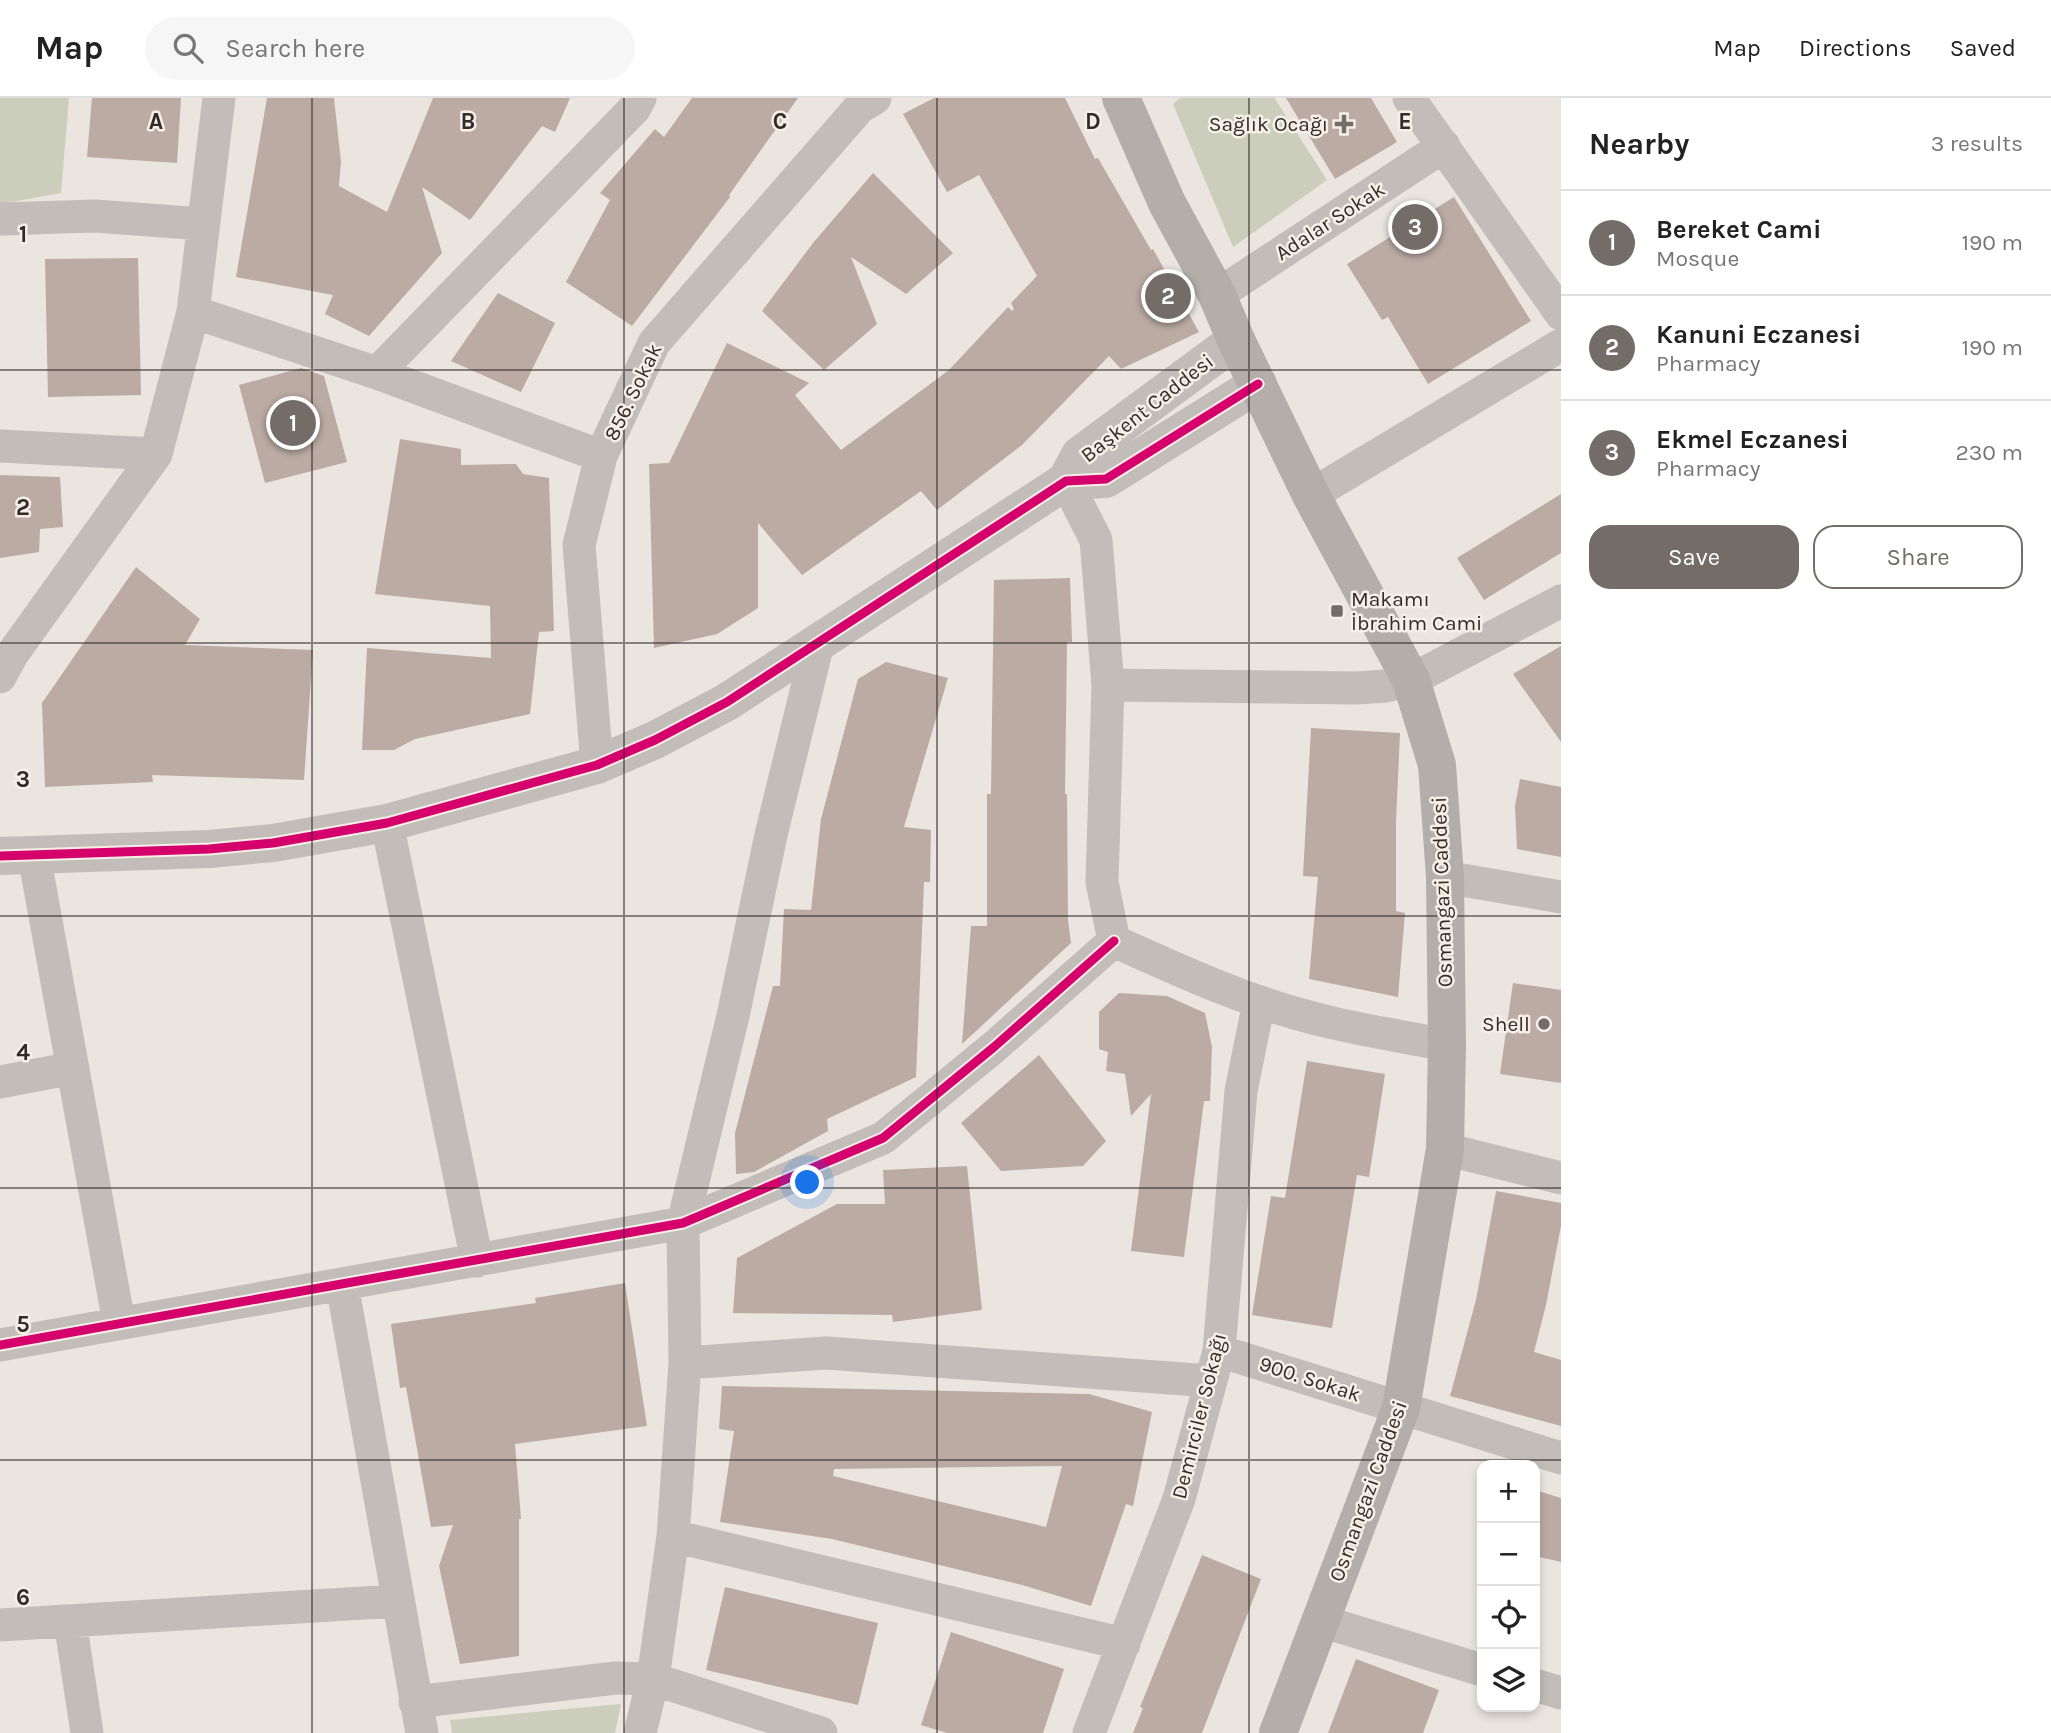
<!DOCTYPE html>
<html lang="en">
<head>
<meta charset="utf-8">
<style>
  :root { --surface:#fff; --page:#f6f6f6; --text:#222; --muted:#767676; --line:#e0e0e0; --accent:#736c68 }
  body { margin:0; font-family:Karla,sans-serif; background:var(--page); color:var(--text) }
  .controls { position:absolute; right:21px; bottom:21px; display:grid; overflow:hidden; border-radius:14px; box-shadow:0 4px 10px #0003 }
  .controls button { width:63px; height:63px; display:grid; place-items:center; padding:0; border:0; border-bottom:2px solid var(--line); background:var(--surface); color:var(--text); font:35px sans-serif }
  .you { position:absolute; left:808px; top:1085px; width:24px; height:24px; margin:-18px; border:5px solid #fff; border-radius:50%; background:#1a73e8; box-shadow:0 0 0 10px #1a73e833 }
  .badge { display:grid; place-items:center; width:46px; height:46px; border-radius:50%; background:var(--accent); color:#fff; font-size:23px; font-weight:700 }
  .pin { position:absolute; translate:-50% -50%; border:4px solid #fff; box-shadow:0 2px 7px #0006 }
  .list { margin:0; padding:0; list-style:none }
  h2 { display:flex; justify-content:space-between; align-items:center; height:91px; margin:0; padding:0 28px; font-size:30px }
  h2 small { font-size:23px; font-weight:400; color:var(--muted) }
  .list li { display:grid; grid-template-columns:46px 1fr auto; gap:21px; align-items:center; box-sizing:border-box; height:105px; padding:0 28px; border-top:2px solid var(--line) }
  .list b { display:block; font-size:26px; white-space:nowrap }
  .list p { margin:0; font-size:23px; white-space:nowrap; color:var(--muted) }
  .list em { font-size:23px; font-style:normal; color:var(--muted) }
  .actions { display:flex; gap:14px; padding:21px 28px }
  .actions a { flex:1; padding:16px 0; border:2px solid var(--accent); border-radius:21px; text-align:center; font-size:24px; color:var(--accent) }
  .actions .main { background:var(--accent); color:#fff }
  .icon { flex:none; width:38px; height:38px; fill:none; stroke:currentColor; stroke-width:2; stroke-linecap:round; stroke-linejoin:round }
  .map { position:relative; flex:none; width:1561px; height:1635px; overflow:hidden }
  header { display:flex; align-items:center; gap:42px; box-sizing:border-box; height:98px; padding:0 35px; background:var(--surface); border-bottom:2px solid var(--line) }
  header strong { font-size:33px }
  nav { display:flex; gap:38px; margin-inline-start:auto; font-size:24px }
  .search { width:490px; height:63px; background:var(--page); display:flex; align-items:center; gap:18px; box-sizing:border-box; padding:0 24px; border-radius:38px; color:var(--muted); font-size:26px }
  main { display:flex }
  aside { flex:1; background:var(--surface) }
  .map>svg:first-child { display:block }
  .green { fill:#cbcebb }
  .building { fill:#bbaba3; fill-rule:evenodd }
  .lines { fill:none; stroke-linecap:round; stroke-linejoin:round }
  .minor { stroke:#c2bdb9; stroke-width:33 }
  .tertiary { stroke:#c2bdb9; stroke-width:38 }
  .secondary { stroke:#b3aea9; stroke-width:38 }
  .cycleway-casing { stroke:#f6efe7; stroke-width:13 }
  .cycleway { stroke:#d6006c; stroke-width:9 }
  .grid { fill:none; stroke:#332b28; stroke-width:2; stroke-opacity:0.55 }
  .poi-dot { fill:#736c68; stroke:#f6efe7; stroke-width:2.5 }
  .labels { text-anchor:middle; stroke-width:5; stroke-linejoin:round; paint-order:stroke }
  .poi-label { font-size:21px; fill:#332b28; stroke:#f6efe7; text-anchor:end }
  .street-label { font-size:21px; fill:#332b28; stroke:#f6efe7 }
  .grid-label { font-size:23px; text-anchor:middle; font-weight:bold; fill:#332b28; stroke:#f6efe7; stroke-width:5; stroke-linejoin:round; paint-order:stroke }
</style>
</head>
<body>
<header>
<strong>Map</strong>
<div class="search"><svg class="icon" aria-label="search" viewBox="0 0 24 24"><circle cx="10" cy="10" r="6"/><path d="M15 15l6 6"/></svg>Search here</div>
<nav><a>Map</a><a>Directions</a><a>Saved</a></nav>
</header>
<main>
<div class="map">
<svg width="1561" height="1635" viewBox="0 0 1561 1635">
  <rect width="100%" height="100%" fill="#eae5df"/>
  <path class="green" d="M 0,0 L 69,0 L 61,95 L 0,106 Z
    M 1180,0 L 1276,0 L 1275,1 L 1327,82 L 1233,149 L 1173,6 Z
    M 621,1606 L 615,1635 L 452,1635 L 450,1622 Z"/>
  <path class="building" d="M 92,0 L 181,0 L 177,65 L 87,59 Z
    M 267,0 L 334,0 L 341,64 L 339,88 L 387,114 L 433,0 L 570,0 L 555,34 L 542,28 L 470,122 L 422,89 L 442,155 L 369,238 L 325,216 L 333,197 L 236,179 Z
    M 692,0 L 798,0 L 729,97 L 730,99 L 632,228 L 566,184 L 610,102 L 600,95 L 655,31 L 664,39 Z
    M 934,0 L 1065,0 L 1095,61 L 1098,60 L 1151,152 L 1153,151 L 1199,234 L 1121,271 L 1109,258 L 1022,347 L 937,412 L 921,393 L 802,477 L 758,425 L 758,510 L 717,536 L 654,550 L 649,366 L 669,365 L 727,245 L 809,285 L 795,297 L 841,352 L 949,272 L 1008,209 L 1012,213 L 1014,211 L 1011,205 L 1037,178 L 979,77 L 947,94 L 903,16 Z
    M 1286,0 L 1371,0 L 1397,44 L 1335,81 Z
    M 873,75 L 953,155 L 906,196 L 851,159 L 877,226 L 824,272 L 762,213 L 813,145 Z
    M 1454,99 L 1531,223 L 1428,286 L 1388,219 L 1382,222 L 1347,166 Z
    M 138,160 L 141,297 L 48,299 L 45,161 Z
    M 498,195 L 555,225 L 521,294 L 451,263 Z
    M 301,270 L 324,278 L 347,364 L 265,385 L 239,287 Z
    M 400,341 L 461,351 L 461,367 L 516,366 L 523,376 L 549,380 L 554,533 L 539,534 L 530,616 L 415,641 L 394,652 L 362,652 L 367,550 L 491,560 L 490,508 L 375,496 Z
    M 0,377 L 60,379 L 63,429 L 40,431 L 39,454 L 0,460 Z
    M 1561,396 L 1561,455 L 1484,502 L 1457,460 Z
    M 136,469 L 200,521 L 185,547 L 313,552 L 304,682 L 152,677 L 153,684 L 45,689 L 42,605 Z
    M 1070,480 L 1072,544 L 1067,544 L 1065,696 L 1067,696 L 1068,822 L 1071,845 L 962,946 L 971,828 L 987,828 L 987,696 L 991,696 L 994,482 Z
    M 1561,548 L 1561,644 L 1513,576 Z
    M 886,564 L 948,580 L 904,729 L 931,732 L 930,784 L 924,784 L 916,979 L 827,1021 L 828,1033 L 754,1074 L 736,1076 L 735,1035 L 773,888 L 780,888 L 784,811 L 811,812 L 821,721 L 858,581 Z
    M 1311,630 L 1400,635 L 1396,724 L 1396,813 L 1405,815 L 1398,899 L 1309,881 L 1318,779 L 1303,778 Z
    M 1520,681 L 1561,689 L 1561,759 L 1517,751 L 1515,708 Z
    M 1513,885 L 1561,892 L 1561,985 L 1500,976 Z
    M 1119,895 L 1167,898 L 1205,915 L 1212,949 L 1210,1003 L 1204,1003 L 1184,1159 L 1131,1153 L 1151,996 L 1131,1018 L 1125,976 L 1106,973 L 1108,954 L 1099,951 L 1099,914 Z
    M 1039,957 L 1106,1043 L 1083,1068 L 1001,1073 L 961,1025 Z
    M 1307,963 L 1385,976 L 1369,1079 L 1357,1077 L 1332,1230 L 1252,1217 L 1271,1098 L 1285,1100 Z
    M 967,1068 L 982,1212 L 893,1224 L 892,1217 L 733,1215 L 737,1160 L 837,1106 L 885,1106 L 883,1072 Z
    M 1496,1093 L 1561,1105 L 1561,1128 L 1546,1207 L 1534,1254 L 1561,1262 L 1561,1328 L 1450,1298 L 1476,1202 Z
    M 625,1185 L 647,1328 L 515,1346 L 521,1421 L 519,1421 L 519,1558 L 460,1566 L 439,1468 L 453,1427 L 431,1429 L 406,1289 L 400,1290 L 391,1226 L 536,1205 L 535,1200 Z
    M 722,1288 L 1089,1296 L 1152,1314 L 1133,1408 L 1126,1406 L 1091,1508 L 1022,1487 L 832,1441 L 720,1424 L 734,1333 L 719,1331 ZM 1062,1368 L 1046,1429 L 833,1378 L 834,1371 Z
    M 1535,1392 L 1561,1400 L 1561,1464 L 1535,1458 Z
    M 1202,1457 L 1261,1481 L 1202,1635 L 1133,1635 L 1143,1610 L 1140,1609 Z
    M 725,1489 L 878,1525 L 858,1607 L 706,1572 Z
    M 951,1534 L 1064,1571 L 1043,1635 L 947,1635 L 921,1627 Z
    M 1356,1561 L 1439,1592 L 1423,1635 L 1328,1635 Z"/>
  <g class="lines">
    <path class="minor" d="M 1409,0 L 1561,216
      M 0,121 L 95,118 L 203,126
      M 1217,197 L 1444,48
      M 193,214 L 377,275 L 601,358
      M 377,275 L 634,11 L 640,0
      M 0,348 L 156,356
      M 1066,383 L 1096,442 L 1108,587 L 1102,784 L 1114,843 C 1182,874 1252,906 1325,923 C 1365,933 1406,939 1447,947
      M 1311,397 L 1561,247
      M 0,579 L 13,555 L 156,356 L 193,214 L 219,0
      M 1108,587 L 1357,590 L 1386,588 L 1411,582 L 1561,503
      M 597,667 L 579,447 L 601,358 L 654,245 L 860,9 L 875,0
      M 387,725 L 477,1163
      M 34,757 L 119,1225
      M 1445,779 L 1561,799
      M 0,984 L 73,970
      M 1445,1051 L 1561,1080
      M 342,1186 L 422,1635
      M 0,1247 L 683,1125 L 883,1040 L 994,949 L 1114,843
      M 1219,1253 L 1561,1360
      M 685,1265 L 826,1255 L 1211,1283
      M 673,1438 L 1124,1546
      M 70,1523 L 87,1635
      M 1321,1523 L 1482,1572
      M 0,1527 L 397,1503
      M 1535,1587 L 1561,1595
      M 415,1604 L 615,1580 L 653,1581 L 821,1635
      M 640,1635 L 653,1581 L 673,1438 L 685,1265 L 683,1125 L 733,918 L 771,737 L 818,545
      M 1089,1635 L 1179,1401 L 1219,1253 L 1241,993 L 1259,904"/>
    <path class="tertiary" d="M 1066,383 L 1080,357 L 1236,242
      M 0,758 L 209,751 L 273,745 L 387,725 L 597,667 L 655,642 L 727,604 L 1066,383 L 1106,381 L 1258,286"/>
    <path class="secondary" d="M 1121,0 L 1167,105 L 1217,197 L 1236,242 L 1311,397 L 1411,582 L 1437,667 L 1445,779 L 1447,947 L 1445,1051 L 1401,1310 L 1278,1635"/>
    <defs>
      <path id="cycleway" d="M 0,758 L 209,751 L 273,745 L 387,725 L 597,667 L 655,642 L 727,604 L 1066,383 L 1106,381 L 1258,286
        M 0,1247 L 683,1125 L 883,1040 L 994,949 L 1114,843"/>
    </defs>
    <use href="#cycleway" class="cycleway-casing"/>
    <use href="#cycleway" class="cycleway"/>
  </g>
  <path class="grid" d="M 312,0 L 312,1635M 624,0 L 624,1635M 937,0 L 937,1635M 1249,0 L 1249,1635M 0,272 L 1561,272M 0,545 L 1561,545M 0,818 L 1561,818M 0,1090 L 1561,1090M 0,1362 L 1561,1362"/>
  <g class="poi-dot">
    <path d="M1340.5 15.5h7v7h7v7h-7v7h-7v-7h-7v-7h7z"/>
    <rect x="1330" y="506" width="14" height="14" rx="3.5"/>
    <circle cx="1544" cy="926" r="7"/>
  </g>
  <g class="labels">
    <g class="poi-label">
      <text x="1328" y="33">Sağlık Ocağı</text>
      <text x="1351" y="508" text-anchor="start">Makamı<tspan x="1351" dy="24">İbrahim Cami</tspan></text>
      <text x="1530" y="933">Shell</text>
    </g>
    <g class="street-label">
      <text transform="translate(1330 123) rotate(-33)" y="7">Adalar Sokak</text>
      <text transform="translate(633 294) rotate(-64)" y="7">856. Sokak</text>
      <text transform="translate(1147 310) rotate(-38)" y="7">Başkent Caddesi</text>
      <text transform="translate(1442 794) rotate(-92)" y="7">Osmangazi Caddesi</text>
      <text transform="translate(1310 1281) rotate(18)" y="7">900. Sokak</text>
      <text transform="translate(1199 1318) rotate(-76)" y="7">Demirciler Sokağı</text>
      <text transform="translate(1368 1393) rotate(-70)" y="7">Osmangazi Caddesi</text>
    </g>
  </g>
  <g class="grid-label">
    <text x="156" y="31">A</text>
    <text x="468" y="31">B</text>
    <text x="780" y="31">C</text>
    <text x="1093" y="31">D</text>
    <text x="1405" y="31">E</text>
    <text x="23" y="144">1</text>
    <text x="23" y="417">2</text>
    <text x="23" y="689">3</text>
    <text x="23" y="962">4</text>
    <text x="23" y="1234">5</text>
    <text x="23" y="1507">6</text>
  </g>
</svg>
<div class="controls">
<button>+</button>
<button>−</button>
<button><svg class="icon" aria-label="locate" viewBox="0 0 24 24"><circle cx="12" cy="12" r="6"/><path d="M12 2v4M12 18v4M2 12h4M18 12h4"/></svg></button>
<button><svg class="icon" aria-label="layers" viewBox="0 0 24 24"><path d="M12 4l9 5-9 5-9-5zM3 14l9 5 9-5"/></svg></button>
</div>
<div class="you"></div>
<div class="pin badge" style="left:293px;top:325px">1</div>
<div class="pin badge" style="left:1168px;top:198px">2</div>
<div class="pin badge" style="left:1415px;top:129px">3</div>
</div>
<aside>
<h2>Nearby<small>3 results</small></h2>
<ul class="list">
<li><span class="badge">1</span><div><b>Bereket Cami</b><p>Mosque</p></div><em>190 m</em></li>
<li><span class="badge">2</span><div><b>Kanuni Eczanesi</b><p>Pharmacy</p></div><em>190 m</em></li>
<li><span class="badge">3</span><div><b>Ekmel Eczanesi</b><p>Pharmacy</p></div><em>230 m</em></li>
</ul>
<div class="actions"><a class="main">Save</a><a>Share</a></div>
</aside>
</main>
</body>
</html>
